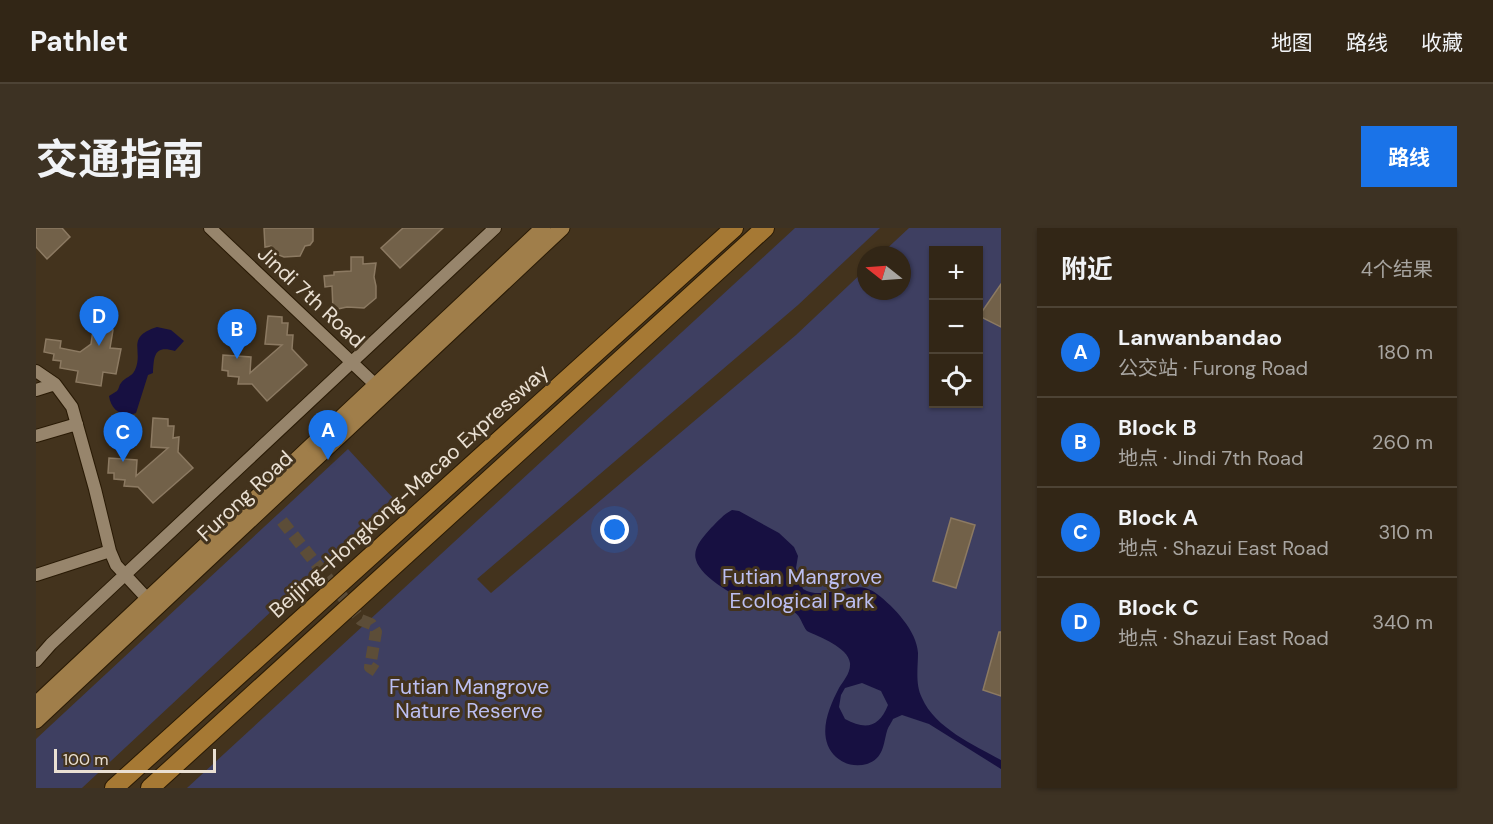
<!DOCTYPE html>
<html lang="zh">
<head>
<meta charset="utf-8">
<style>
  :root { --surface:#322616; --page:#3d3223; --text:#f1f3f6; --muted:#a8a5a1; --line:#4d4335; --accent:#1a73e8 }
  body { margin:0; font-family:"DM Sans","Noto Sans SC",sans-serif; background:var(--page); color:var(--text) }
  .controls { position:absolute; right:18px; top:18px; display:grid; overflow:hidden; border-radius:0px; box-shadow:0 2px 4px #0004 }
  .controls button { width:54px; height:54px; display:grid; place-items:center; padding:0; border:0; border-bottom:2px solid var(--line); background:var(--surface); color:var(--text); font:30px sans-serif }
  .compass { position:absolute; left:821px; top:18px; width:54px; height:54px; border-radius:50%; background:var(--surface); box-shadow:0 2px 4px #0004; rotate:287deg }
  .scale { position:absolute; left:18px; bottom:15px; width:162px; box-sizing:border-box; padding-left:6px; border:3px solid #eae0d3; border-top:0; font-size:16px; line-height:21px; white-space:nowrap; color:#eae0d3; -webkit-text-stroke:4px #43331d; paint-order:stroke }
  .you { position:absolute; left:579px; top:302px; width:21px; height:21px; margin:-15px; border:4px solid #fff; border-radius:50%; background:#1a73e8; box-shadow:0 0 0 9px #1a73e833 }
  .badge { display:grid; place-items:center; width:39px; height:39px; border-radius:50%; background:var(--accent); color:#fff; font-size:20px; font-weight:700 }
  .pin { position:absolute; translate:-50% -50px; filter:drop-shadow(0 2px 3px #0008) }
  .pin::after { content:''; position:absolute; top:32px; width:21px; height:18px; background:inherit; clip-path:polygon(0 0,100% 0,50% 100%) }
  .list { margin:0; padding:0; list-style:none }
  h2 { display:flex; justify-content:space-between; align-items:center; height:78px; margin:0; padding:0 24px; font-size:26px }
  h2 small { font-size:20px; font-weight:400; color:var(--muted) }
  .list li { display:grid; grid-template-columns:39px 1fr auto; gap:18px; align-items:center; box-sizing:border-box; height:90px; padding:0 24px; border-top:2px solid var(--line) }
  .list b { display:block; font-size:22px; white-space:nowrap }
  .list p { margin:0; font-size:20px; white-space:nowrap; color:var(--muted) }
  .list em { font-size:20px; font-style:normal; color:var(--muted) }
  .icon { flex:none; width:33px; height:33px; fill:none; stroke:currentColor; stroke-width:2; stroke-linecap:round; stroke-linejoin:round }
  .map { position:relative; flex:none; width:965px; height:560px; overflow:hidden; border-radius:0px }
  header { display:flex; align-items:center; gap:36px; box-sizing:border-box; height:84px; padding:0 30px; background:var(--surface); border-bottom:2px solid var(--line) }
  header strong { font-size:28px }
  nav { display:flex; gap:33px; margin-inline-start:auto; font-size:21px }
  .intro { display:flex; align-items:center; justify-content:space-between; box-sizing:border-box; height:144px; padding:0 36px }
  h1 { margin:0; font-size:42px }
  .button { padding:15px 27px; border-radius:0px; background:var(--accent); color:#fff; font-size:21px; font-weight:700 }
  main { display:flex; gap:36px; padding:0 36px }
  aside { flex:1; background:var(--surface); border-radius:0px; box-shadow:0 2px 4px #0004 }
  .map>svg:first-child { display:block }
  .green { fill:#3e3f61; fill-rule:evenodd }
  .water { fill:#171041; fill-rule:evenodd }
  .building { fill:#726149; stroke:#8c7a62; stroke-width:1.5 }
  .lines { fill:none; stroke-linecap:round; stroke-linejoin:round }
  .minor-tunnel { stroke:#5c4d38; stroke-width:12; stroke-dasharray:12 6; stroke-linecap:butt }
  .minor-casing { stroke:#291a05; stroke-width:14 }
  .major-casing { stroke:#291a05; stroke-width:17 }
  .highway-casing { stroke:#291a05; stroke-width:20 }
  .minor { stroke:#97856c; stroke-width:12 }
  .major { stroke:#a07e4a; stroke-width:15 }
  .highway { stroke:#a67934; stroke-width:18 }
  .labels { text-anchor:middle; stroke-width:6; stroke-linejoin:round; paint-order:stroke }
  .street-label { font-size:21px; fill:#eae0d3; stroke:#43331d }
  .park-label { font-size:21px; fill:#bcbff2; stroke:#43331d }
</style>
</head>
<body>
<header>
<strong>Pathlet</strong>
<nav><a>地图</a><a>路线</a><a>收藏</a></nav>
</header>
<div class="intro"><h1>交通指南</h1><a class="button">路线</a></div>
<main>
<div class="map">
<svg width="965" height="560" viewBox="0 0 965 560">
  <rect width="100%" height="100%" fill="#43331d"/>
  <path class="green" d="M 759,0 L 844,0 L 762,77 L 441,351 L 455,365 L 760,107 L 830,41 L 830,63 L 866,63 L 866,27 L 844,27 L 873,0 L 965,0 L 965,560 L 151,560 ZM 898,22 L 942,22 L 942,176 L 898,176 Z
    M 312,221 L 357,270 L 46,560 L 0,560 L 0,511 Z"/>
  <path class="water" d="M 121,99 L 135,102 L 148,113 L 139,123 C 118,117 118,128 117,145 L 112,147 L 100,185 C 86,190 75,182 73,168 L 81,163 C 83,161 83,157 85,155 C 89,149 96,149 99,142 C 108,123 89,109 121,99 Z
    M 696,282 L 703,283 L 743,305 L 758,319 L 762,328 L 760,340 L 767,361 C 791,375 818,347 841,366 C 858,379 881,403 882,425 C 882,440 879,456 886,470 C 899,500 938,517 965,532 L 965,541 L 893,496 L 866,487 L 857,491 C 856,494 852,499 851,503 C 847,517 848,530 831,536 C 820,539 809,537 800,529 C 780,510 792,481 803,460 C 807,453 815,445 814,435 C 812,419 783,409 771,403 C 766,397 765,388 758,384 C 748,377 730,381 718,376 C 702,370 665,350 660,332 C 656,320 668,308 675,300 C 682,293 688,286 696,282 ZM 826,455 L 845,463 L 852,477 C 843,500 829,502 809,491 L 803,479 L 805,467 L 809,460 Z"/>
  <path class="building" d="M 0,0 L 26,0 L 34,9 L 11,31 L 0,19 Z
    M 228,0 L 277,0 L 277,13 L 274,17 L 269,18 L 264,28 L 248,29 L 240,26 L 235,18 L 229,19 Z
    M 367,0 L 407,0 L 364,40 L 345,20 Z
    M 315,29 L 327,29 L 327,36 L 340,35 L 338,49 L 340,58 L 340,70 L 328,80 L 311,79 L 297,82 L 296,58 L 289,59 L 288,48 L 298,47 L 298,44 L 315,43 Z
    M 965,56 L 965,99 L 943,88 Z
    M 54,79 L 67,81 L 66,91 L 71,92 L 70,101 L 77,102 L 74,120 L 85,121 L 80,146 L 67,144 L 65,158 L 40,154 L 42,143 L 24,140 L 25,133 L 17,132 L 18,126 L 8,124 L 10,111 L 25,113 L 24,120 L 44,124 L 55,116 L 58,95 L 51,94 Z
    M 232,88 L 246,89 L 246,95 L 252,95 L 251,107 L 257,107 L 256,121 L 271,137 L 231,173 L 216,156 L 202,156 L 203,149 L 192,148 L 192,143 L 186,142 L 187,127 L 215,129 L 214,145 L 246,117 L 229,116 Z
    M 117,190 L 132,191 L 132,198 L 138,198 L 137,210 L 143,209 L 142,224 L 157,240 L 117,275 L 102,259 L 88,258 L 89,252 L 78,251 L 78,245 L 72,245 L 73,230 L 101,232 L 100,248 L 132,220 L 115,219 Z
    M 915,290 L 939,297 L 920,360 L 897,353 Z
    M 963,404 L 965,404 L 965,468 L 947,462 Z"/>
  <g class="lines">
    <path class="minor-tunnel" d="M 246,293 L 325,392 L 335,396 L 340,404 L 334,439 L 340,443"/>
    <defs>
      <path id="minor" d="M 174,0 L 346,163
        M 0,143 L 19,156 L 36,179 L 59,261 L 74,323 L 80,337 L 118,378
        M 0,162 L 19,156
        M 0,208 L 41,196
        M 0,347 L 74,323
        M 0,433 L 15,416 L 459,0"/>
      <path id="major" d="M 0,476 L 507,0
        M 0,493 L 526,0"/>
      <path id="highway" d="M 78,560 L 698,0
        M 114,560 L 729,0"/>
    </defs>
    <use href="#minor" class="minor-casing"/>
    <use href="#major" class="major-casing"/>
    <use href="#highway" class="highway-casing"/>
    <use href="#minor" class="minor"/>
    <use href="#major" class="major"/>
    <use href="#highway" class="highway"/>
  </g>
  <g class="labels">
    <g class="street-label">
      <text transform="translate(275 69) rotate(43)" y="7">Jindi 7th Road</text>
      <text transform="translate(373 263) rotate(-42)" y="7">Beijing-Hongkong-Macao Expressway</text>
      <text transform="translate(209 268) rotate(-43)" y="7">Furong Road</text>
    </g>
    <g class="park-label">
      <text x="766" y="356">Futian Mangrove<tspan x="766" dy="24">Ecological Park</tspan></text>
      <text x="433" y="466">Futian Mangrove<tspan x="433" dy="24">Nature Reserve</tspan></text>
    </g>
  </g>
</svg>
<div class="controls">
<button>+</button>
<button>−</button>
<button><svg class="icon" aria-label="locate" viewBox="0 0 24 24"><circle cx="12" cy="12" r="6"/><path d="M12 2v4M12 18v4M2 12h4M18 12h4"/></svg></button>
</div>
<svg class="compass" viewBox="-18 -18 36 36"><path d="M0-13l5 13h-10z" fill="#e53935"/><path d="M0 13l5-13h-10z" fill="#a8a5a1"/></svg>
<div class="scale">100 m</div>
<div class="you"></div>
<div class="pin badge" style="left:292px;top:232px">A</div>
<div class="pin badge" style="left:201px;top:131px">B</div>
<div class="pin badge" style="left:87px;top:234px">C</div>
<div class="pin badge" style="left:63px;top:118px">D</div>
</div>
<aside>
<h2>附近<small>4个结果</small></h2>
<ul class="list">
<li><span class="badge">A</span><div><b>Lanwanbandao</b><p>公交站 · Furong Road</p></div><em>180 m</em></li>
<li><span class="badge">B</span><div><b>Block B</b><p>地点 · Jindi 7th Road</p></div><em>260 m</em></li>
<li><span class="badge">C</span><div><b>Block A</b><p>地点 · Shazui East Road</p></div><em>310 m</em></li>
<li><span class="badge">D</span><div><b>Block C</b><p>地点 · Shazui East Road</p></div><em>340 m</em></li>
</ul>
</aside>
</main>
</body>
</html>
